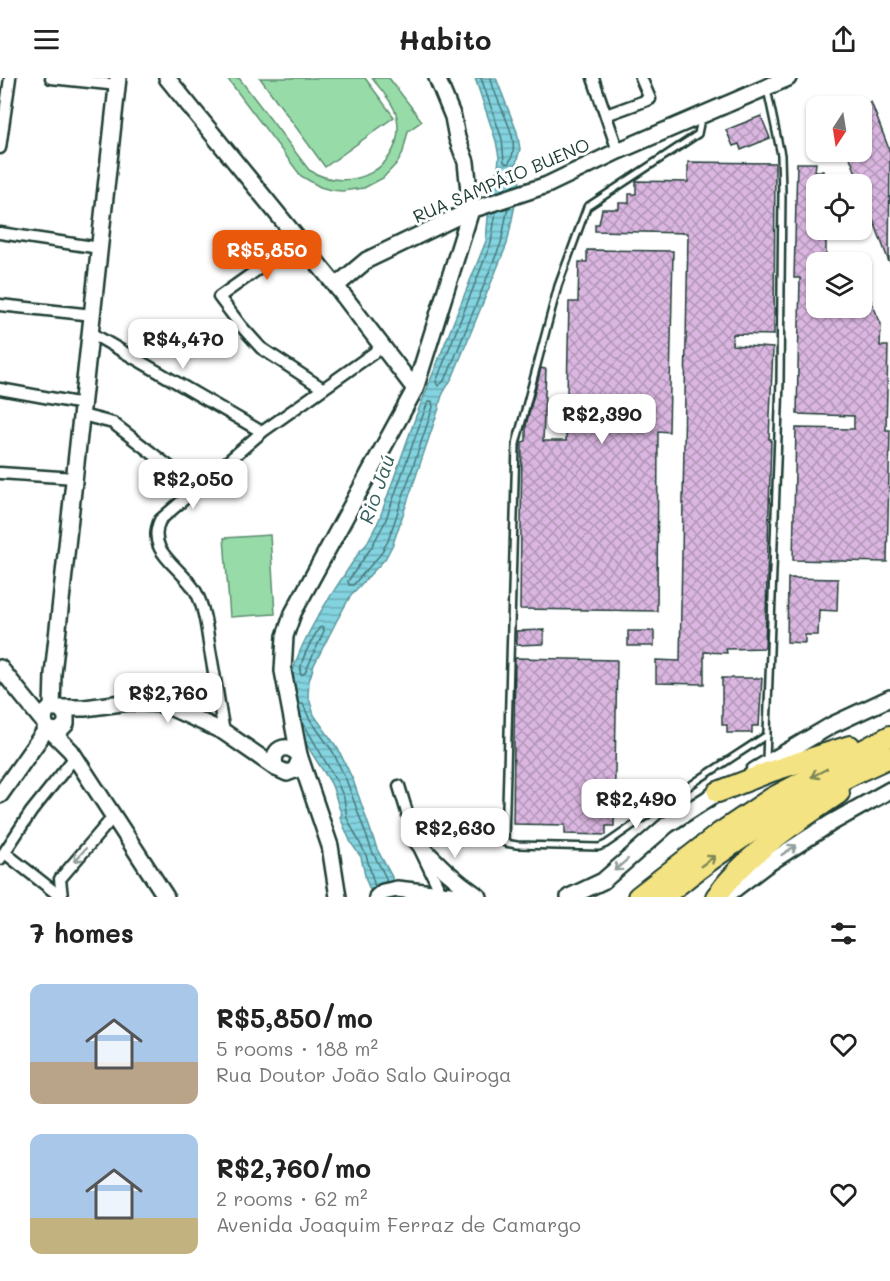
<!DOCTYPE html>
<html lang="en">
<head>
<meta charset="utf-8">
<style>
	body { margin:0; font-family:Mali,sans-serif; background:#f2f2f2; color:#222; height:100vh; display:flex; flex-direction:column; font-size:22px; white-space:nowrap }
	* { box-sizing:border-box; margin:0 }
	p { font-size:20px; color:#767676 }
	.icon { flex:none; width:33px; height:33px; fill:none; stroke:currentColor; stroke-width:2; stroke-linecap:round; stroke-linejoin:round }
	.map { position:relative; height:819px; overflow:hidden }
	.drawer { display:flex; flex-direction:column; background:#fff; flex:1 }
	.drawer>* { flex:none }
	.needle { width:39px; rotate:192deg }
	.tools { position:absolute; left:806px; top:18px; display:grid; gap:12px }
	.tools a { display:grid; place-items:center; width:66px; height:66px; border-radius:12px; background:#fff; box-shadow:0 2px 4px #0004; font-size:30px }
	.price { position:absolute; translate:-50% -51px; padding:0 14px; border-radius:12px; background:#fff; color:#222; font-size:20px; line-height:39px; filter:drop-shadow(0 2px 3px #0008) }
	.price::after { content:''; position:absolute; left:50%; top:36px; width:18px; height:14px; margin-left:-9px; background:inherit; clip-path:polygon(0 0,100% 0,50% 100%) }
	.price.on { background:#ea580c; color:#fff }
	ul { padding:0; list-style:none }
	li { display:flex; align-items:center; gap:18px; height:150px; padding:0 30px }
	li span { display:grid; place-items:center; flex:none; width:168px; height:120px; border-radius:12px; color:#555 }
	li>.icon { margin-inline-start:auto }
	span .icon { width:72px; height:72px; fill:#fffc; stroke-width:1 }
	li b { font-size:26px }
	h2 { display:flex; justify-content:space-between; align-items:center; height:72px; padding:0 30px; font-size:26px }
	header { display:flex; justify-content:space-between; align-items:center; height:78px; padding:0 30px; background:#fff; font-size:27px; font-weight:800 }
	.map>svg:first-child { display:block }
	.grass { fill:#97dca8; stroke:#5b8c6e; stroke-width:1.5 }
	.water { fill:url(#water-rules); stroke:#5b979b; stroke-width:1.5 }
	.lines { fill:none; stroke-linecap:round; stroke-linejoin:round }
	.shore { stroke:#477979; stroke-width:1.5 }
	.building { fill:url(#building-cross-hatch); stroke:#1f3d34; stroke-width:1.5 }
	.lane-casing { stroke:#1f3d34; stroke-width:10 }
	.street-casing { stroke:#1f3d34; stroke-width:15 }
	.secondary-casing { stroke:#1f3d34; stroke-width:20 }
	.highway-casing { stroke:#1f3d34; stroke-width:24 }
	.lane { stroke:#fff; stroke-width:5 }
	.street { stroke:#fff; stroke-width:10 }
	.secondary { stroke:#fff; stroke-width:15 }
	.highway { stroke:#f4e382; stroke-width:20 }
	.oneway { stroke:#7f8857 }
	.oneway2 { stroke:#8f9e9a }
	.labels { text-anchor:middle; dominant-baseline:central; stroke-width:6; stroke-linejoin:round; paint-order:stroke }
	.street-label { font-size:18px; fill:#1f3d34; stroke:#fff }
	.water-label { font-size:20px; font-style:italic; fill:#38625f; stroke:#fff }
</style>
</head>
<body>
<header><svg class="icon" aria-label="menu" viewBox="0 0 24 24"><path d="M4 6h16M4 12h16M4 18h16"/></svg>Habito<svg class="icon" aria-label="share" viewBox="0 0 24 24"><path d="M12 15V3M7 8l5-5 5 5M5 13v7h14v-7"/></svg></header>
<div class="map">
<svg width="890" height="819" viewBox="0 0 890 819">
	<defs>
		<pattern id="water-rules" width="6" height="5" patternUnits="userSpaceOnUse" patternTransform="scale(1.5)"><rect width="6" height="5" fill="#83d3e0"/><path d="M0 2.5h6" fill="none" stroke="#6bacb6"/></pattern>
		<pattern id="building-cross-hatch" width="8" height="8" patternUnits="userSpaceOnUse" patternTransform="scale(1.5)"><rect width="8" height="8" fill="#dab6e0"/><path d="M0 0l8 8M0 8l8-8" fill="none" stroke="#b095b6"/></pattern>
	</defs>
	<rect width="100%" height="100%" fill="#fff"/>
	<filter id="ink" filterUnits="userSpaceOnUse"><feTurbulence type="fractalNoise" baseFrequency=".0167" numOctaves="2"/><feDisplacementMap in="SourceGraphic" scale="12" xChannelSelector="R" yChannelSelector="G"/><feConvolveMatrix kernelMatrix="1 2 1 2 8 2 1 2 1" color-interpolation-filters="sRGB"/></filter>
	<g filter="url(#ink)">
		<g class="grass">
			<path d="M227 0H239L309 92C350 118 406 90 397 39 394 25 380 11 372 0H389L422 43 408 53 403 74 398 84 383 100 364 110 342 113 331 112 320 109 301 98Z"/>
			<path d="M260 0H365L394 39 325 89Z"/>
			<path d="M270 457 275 536 230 539 224 460Z"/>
		</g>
		<path class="water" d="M475 0H496L517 54 520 71 515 89 516 91 520 92 521 97 507 166 453 298C446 312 441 314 439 330L393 466 385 481 351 517 336 544 314 587 309 603 308 617 314 637 338 671 353 702 377 771 392 799V819H373L366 802 361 779 351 765 340 739 342 736C337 730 336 712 329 702 320 687 308 672 301 655 297 645 291 617 291 606 293 568 339 506 360 473L366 467 379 442 416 338 486 163 491 105 498 90 499 79 496 63Z"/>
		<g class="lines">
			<g class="shore">
				<path d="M481 0 502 61 504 84 508 86C526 63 494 25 491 0"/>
				<path d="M496 133 491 165 436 304 438 308 443 304 448 296 501 165 508 129"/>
				<path d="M432 323 433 329 388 463 380 477 353 507H349L348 503 371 470 385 444 422 340 428 324Z"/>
				<path d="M323 549 324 553 305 595 301 597 300 594C302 578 311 564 319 550Z"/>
				<path d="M298 626H303L309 640 333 674 347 704 372 773 386 800V804"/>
				<path d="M301 641 337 704 344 720 347 740 366 777 375 809"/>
			</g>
		</g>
		<g class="building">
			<path d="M862 20 864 27 871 24 890 74 889 184 848 74H861V28H840Z"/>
			<path d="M761 38 770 60 741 72 739 66 733 68 726 52Z"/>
			<path d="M688 84 775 85 774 257 733 256 732 267 773 270 769 361H771L765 570 726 571 727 575 704 574V606L656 605V582L680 583 688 155 595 153V146H599L602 131H619V125H629V116H636V103L688 104Z"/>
			<path d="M797 85H816L815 93H823V106H816V152H826V184H816V230H861V214H867L881 246 880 268H888L886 352H890L887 484 793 482 796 350 854 351V338L797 336 800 200H794Z"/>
			<path d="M587 172 673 173 669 354 658 353 657 533 520 531 522 364 526 363V347L541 290 546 291 543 363H566L569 224H578L579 184H587Z"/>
			<path d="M788 500 838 501 837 533 819 532 818 557H805V565L787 564Z"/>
			<path d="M544 552V566L517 567 516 553Z"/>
			<rect x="628" y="553" width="26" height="15"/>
			<path d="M515 580 617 582 614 748H606V757L565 756V747L513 746Z"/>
			<path d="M722 600H762L759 648H752V655H727V647H722Z"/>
		</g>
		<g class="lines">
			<g class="lane-casing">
				<g id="lane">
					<path d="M701 41 698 56 587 129 558 208 516 366 505 765 517 767 599 769 606 766 701 700 767 657"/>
					<path d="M766 681 780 303 782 115 781 77 767 11"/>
				</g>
			</g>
			<g class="street-casing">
				<g id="street">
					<path d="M51 0 118 7"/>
					<path d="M593 0 618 73"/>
					<path d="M606 37 650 21 641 0"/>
					<path d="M0 70 10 0"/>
					<path d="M0 155 100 170"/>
					<path d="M298 163 219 219 241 248 261 270 322 310"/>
					<path d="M0 227 93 237"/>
					<path d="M91 255 262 354"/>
					<path d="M0 311 83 326"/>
					<path d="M82 337 113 345 197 410"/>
					<path d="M0 395 75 400"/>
					<path d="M224 654C219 627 215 599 210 572 207 553 205 531 196 514 181 488 145 474 160 442L262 354 382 269"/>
					<path d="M399 708 415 761 442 817"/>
					<path d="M5 775 61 819"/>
					<path d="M0 781 31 734 75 679"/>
					<path d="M62 819 60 801 113 739"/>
				</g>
			</g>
			<g class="secondary-casing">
				<g id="secondary">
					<path d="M167 0 336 208 415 311"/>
					<path d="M336 208 367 182 471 132 547 107 618 73 788 0"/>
					<path d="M0 590 43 643"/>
					<path d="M52 630 53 596 118 0"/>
					<path d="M57 630H85L129 624 163 626 224 654 276 690"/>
					<path d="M51 653 60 652 66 646V638L61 631C53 628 47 631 44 639L45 647 71 673 166 819"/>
					<path d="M299 677 283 593 285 558 293 535 415 311 471 132 466 84 457 60 453 39 437 0"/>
					<path d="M300 681 295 692 287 695 276 690C269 672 287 662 299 677L330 768 338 819"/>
					<path d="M754 693 832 647 890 620"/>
					<path d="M0 717 47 650"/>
					<path d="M415 761C434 784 454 802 479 819"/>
					<path d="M377 819 383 814 397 811 468 819"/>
					<path d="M569 819 603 803 667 747 728 708"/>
					<path d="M724 819 766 787 831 745 890 712"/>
				</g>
			</g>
			<g class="highway-casing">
				<g id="highway">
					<path d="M718 714 772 693 850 668"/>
					<path d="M638 819 720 755 772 720 890 658"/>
					<path d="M663 819C732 762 807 715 890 679"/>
					<path d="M716 819C748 774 794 746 839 715"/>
				</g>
			</g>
			<use href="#lane" class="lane"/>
			<use href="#street" class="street"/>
			<use href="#secondary" class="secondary"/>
			<use href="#highway" class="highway"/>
		</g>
		<defs><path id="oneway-shaft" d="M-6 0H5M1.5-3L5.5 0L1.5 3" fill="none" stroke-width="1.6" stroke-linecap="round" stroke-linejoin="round" transform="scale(1.5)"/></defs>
		<g class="oneway">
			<use href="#oneway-shaft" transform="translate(819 695) rotate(152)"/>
			<use href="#oneway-shaft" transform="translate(708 783) rotate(-35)"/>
		</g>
		<g class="oneway2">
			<use href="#oneway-shaft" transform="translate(789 772) rotate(-33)"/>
			<use href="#oneway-shaft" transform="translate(80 777) rotate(131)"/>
			<use href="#oneway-shaft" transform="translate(621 787) rotate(139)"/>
		</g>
	</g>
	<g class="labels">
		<g class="street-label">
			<text transform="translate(501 102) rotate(-23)">RUA SAMPÁIO BUENO</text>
		</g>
		<g class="water-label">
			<text transform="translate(376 411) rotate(-71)">Rio Jaú</text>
		</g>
	</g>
</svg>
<div class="tools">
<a><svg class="needle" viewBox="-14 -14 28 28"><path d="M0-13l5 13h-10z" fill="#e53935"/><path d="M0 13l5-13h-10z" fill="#767676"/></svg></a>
<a><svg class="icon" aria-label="locate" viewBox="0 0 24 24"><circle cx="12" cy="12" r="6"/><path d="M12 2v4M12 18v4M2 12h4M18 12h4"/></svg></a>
<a><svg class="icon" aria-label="layers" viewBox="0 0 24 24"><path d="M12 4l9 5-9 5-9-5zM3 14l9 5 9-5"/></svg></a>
</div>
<b class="price on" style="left:267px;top:203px">R$5,850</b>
<b class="price" style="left:183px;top:292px">R$4,470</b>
<b class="price" style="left:602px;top:367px">R$2,390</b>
<b class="price" style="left:193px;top:432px">R$2,050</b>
<b class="price" style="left:168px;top:646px">R$2,760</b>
<b class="price" style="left:636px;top:752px">R$2,490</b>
<b class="price" style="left:455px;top:781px">R$2,630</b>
</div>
<section class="drawer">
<h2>7 homes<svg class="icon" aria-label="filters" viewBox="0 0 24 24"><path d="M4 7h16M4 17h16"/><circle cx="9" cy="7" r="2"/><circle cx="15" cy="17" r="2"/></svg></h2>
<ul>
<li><span style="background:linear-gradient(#a9c7e8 65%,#b9a48a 0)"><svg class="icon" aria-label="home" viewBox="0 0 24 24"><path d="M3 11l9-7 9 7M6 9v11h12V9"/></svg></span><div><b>R$5,850/mo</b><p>5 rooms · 188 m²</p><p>Rua Doutor João Salo Quiroga</p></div><svg class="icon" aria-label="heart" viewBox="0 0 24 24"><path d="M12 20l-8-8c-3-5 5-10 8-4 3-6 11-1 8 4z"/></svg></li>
<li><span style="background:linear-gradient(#a9c7e8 70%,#c2b280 0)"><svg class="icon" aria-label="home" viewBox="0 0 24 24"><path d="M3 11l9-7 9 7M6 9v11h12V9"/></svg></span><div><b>R$2,760/mo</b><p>2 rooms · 62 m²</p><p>Avenida Joaquim Ferraz de Camargo</p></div><svg class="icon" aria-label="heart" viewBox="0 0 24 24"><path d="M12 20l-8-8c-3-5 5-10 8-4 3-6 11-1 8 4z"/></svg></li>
</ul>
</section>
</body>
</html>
